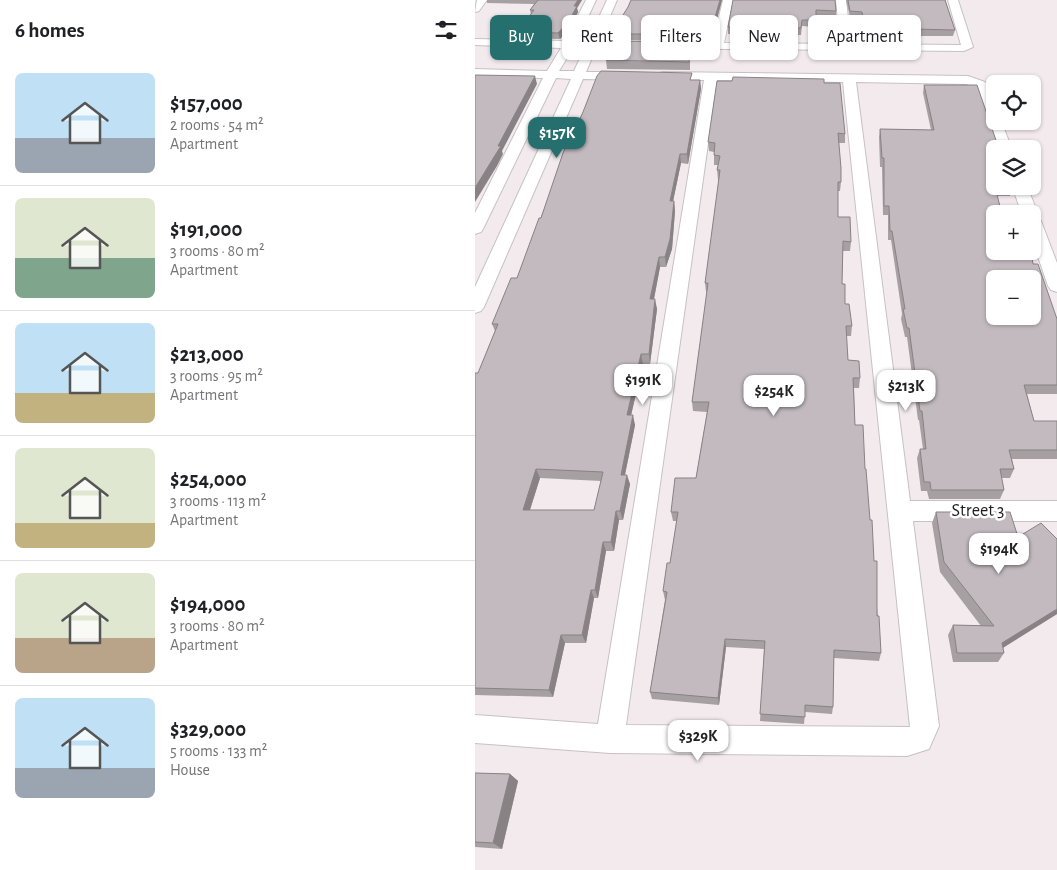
<!DOCTYPE html>
<html lang="en">
<head>
<meta charset="utf-8">
<style>
	body { margin:0; font-family:"Alegreya Sans",sans-serif; background:#f6f6f6; color:#202124; height:100vh; display:flex; flex-direction:column; font-size:19px; white-space:nowrap }
	* { box-sizing:border-box; margin:0 }
	p { font-size:16px; color:#757577 }
	.icon { flex:none; width:28px; height:28px; fill:none; stroke:currentColor; stroke-width:2; stroke-linecap:round; stroke-linejoin:round }
	.map { position:relative; flex:1; overflow:hidden }
	.drawer { display:flex; flex-direction:column; background:#fff; width:475px }
	.drawer>* { flex:none }
	.top-card { position:absolute; left:15px; top:15px; width:475px; height:45px; display:flex; gap:10px }
	.buttons { position:absolute; left:511px; top:75px; display:grid; gap:10px }
	.buttons a { display:grid; place-items:center; width:55px; height:55px; border-radius:8px; background:#fff; box-shadow:0 1px 4px #0004; font-size:25px }
	.price { position:absolute; translate:-50% -42px; padding:0 11px; border-radius:10px; background:#fff; color:#222; font-size:16px; line-height:32px; filter:drop-shadow(0 1px 2px #0008) }
	.price::after { content:''; position:absolute; left:50%; top:30px; width:15px; height:11px; margin-left:-8px; background:inherit; clip-path:polygon(0 0,100% 0,50% 100%) }
	.price.active { background:#25706f; color:#fff }
	ul { padding:0; list-style:none }
	li { display:flex; align-items:center; gap:15px; height:125px; padding:0 15px }
	li+li { border-top:1px solid #e0e0e0 }
	li span { display:grid; place-items:center; flex:none; width:140px; height:100px; border-radius:8px; color:#555 }
	li>.icon { margin-inline-start:auto }
	span .icon { width:60px; height:60px; fill:#fffc; stroke-width:1 }
	li b { font-size:21px }
	h2 { display:flex; justify-content:space-between; align-items:center; height:60px; padding:0 15px; font-size:21px }
	.pill { padding:0 18px; border-radius:8px; background:#fff; box-shadow:0 1px 4px #0004; font-size:18px; line-height:45px }
	.pill.active { background:#25706f; color:#fff }
	main { display:flex; flex:1; min-height:0 }
	.map>svg:first-child { display:block }
	.lines { fill:none; stroke-linecap:round; stroke-linejoin:round }
	.street-casing { stroke:#c8c0c4; stroke-width:2 }
	.street { fill:#fff; fill-rule:evenodd }
	.wall { fill:#a7a0a3; fill-rule:evenodd }
	.shaded-wall { fill:#888285 }
	.building { fill:#c2babe; stroke:#888285; fill-rule:evenodd }
	.labels { text-anchor:middle; dominant-baseline:central; stroke-width:5; stroke-linejoin:round; paint-order:stroke }
	.street-label { font-size:18px; fill:#201d1e; stroke:#fff }
</style>
</head>
<body>
<main>
<section class="drawer">
<h2>6 homes<svg class="icon" aria-label="filters" viewBox="0 0 24 24"><path d="M4 7h16M4 17h16"/><circle cx="9" cy="7" r="2"/><circle cx="15" cy="17" r="2"/></svg></h2>
<ul>
<li><span style="background:linear-gradient(#bfe0f5 65%,#9aa5b1 0)"><svg class="icon" aria-label="home" viewBox="0 0 24 24"><path d="M3 11l9-7 9 7M6 9v11h12V9"/></svg></span><div><b>$157,000</b><p>2 rooms · 54 m²</p><p>Apartment</p></div></li>
<li><span style="background:linear-gradient(#dfe7d0 60%,#7fa58c 0)"><svg class="icon" aria-label="home" viewBox="0 0 24 24"><path d="M3 11l9-7 9 7M6 9v11h12V9"/></svg></span><div><b>$191,000</b><p>3 rooms · 80 m²</p><p>Apartment</p></div></li>
<li><span style="background:linear-gradient(#bfe0f5 70%,#c2b280 0)"><svg class="icon" aria-label="home" viewBox="0 0 24 24"><path d="M3 11l9-7 9 7M6 9v11h12V9"/></svg></span><div><b>$213,000</b><p>3 rooms · 95 m²</p><p>Apartment</p></div></li>
<li><span style="background:linear-gradient(#dfe7d0 75%,#c2b280 0)"><svg class="icon" aria-label="home" viewBox="0 0 24 24"><path d="M3 11l9-7 9 7M6 9v11h12V9"/></svg></span><div><b>$254,000</b><p>3 rooms · 113 m²</p><p>Apartment</p></div></li>
<li><span style="background:linear-gradient(#dfe7d0 65%,#b9a48a 0)"><svg class="icon" aria-label="home" viewBox="0 0 24 24"><path d="M3 11l9-7 9 7M6 9v11h12V9"/></svg></span><div><b>$194,000</b><p>3 rooms · 80 m²</p><p>Apartment</p></div></li>
<li><span style="background:linear-gradient(#bfe0f5 70%,#9aa5b1 0)"><svg class="icon" aria-label="home" viewBox="0 0 24 24"><path d="M3 11l9-7 9 7M6 9v11h12V9"/></svg></span><div><b>$329,000</b><p>5 rooms · 133 m²</p><p>House</p></div></li>
</ul>
</section>
<div class="map">
<svg width="582" height="870" viewBox="0 0 582 870">
	<rect width="100%" height="100%" fill="#f3eaee"/>
	<g class="lines">
		<g class="street-casing">
			<g id="street">
				<path d="M2 0H12L4 11 0 12Z"/>
				<path d="M111 0H121L100 45 84 71H99L132 0H142L124 42 238 43 248 0H258L249 43 365 44 361 0H371L376 44 486 45 473 0H483L498 47 489 51 121 48 111 72H152L158 76 152 80 108 79 9 307 6 311 0 313V287L96 79 81 78 8 229 6 232 0 234V213L68 78 0 77V69L72 71 86 48 0 45V39L90 41Z"/>
				<path d="M188 72 493 76 510 82 512 85 520 105V121H526L537 149H523L501 87 491 84 381 82 435 501H582V521H438L464 726 454 749 432 756 135 753 0 743V715L123 724 229 80 184 79 182 76 184 73ZM242 80 368 82 435 727 151 725Z"/>
				<path d="M537 186H552L563 214 561 217 566 221 582 263V292L576 290 573 286 558 242V214H547Z"/>
			</g>
		</g>
		<use href="#street" class="street"/>
	</g>
	<g class="wall">
		<path d="M12 0H107L102 8 103 12 95 28 85 39 43 38 42 32 56 14 55 10 59 4 12 3Z"/>
		<path d="M247 0 237 38 195 36 196 41 144 40 143 34 145 29H144L143 23Z"/>
		<path d="M258 0 361 11V17H341V27L327 26 326 35 253 34V27Z"/>
		<path d="M371 0H470L480 30 478 36H437V43L390 42 386 18 375 17Z"/>
		<path d="M131 60 215 62V70L132 69Z"/>
		<path d="M217 80H225L226 89 213 164 206 163 198 201H199L200 211 197 249 191 267H185L179 299 182 309 175 364H168L156 415 160 425 150 475 155 484 148 520H144L139 551H131L123 598H119L111 643H90L78 697 0 695V373H3L20 331 17 324 42 278 102 125ZM65 478 126 481 119 510H55Z"/>
		<path d="M349 83 370 134V143H364L366 182 365 191H363V217L376 242 375 251H368L367 284 370 304 377 326 376 336H371L373 360 385 378 384 388H379L380 425 390 469 406 653 404 661 359 658 358 707 357 714 330 712 329 724 285 721 289 649 251 647 244 705 177 699 175 692 190 600 188 591 195 563 202 521H198L196 512 221 478 232 412 218 411 217 402 232 292H231L230 283 244 180H243L242 170 243 165H239V152L234 151 233 142Z"/>
		<path d="M449 85 538 187 535 196H522L520 251 558 264 582 319V394H552L559 421H582V459H537L539 469 535 478H526L529 490 525 499H454L452 491H446L442 458 445 449H448L444 420H443L432 337H430L426 319 427 314 416 240H413V215H408L407 167H405L404 137 405 129 456 130 448 93Z"/>
		<path d="M461 512 543 537 582 614 528 648 529 653 523 662H478L473 635 478 625 506 626 465 572 457 523Z"/>
		<path d="M0 773 35 774 43 781 27 849 0 847Z"/>
	</g>
	<g class="shaded-wall">
		<path d="M103 0H107L102 8 103 12 95 28 85 39 83 33Z"/>
		<path d="M245 0H247L237 38 236 31Z"/>
		<path d="M60 76 62 84 27 151 28 154 22 166 0 202V188Z"/>
		<path d="M225 80 226 89 213 164 212 154Z"/>
		<path d="M205 154 206 163 196 211 195 201Z"/>
		<path d="M199 201 200 211 197 249 191 267 190 257Z"/>
		<path d="M184 257 185 267 177 309 175 299Z"/>
		<path d="M180 299 182 309 175 364 174 354Z"/>
		<path d="M166 354 168 364 154 424 152 415Z"/>
		<path d="M158 415 160 425 148 484 146 475Z"/>
		<path d="M61 469 65 478 52 519 48 510Z"/>
		<path d="M152 475 155 484 148 520 145 511Z"/>
		<path d="M141 511 144 520 139 551 136 542Z"/>
		<path d="M128 542 131 551 123 598 120 590Z"/>
		<path d="M116 590 119 598 111 643 107 635Z"/>
		<path d="M582 609V614L521 652 527 643Z"/>
		<path d="M86 635 90 643 78 697 74 690Z"/>
		<path d="M250 639 251 647 244 705 243 698Z"/>
		<path d="M35 774 43 781 27 849 18 843Z"/>
	</g>
	<g class="building">
		<path d="M63 0H103L99 6H102L94 21 83 33 42 32 59 10H55Z"/>
		<path d="M156 0H245L236 31 192 30 195 34H143L149 23H143L153 7Z"/>
		<path d="M258 0H360L361 11 341 10V20H327L326 28 253 27Z"/>
		<path d="M373 0H470L480 30 437 29 438 36H391L387 12 375 11Z"/>
		<path d="M140 41 201 42 215 62 131 60Z"/>
		<path d="M126 71 217 73 215 80H225L212 154H205L195 201H199L195 239 190 257H184L175 299H180L174 354H166L152 415H158L146 475H152L145 511H141L136 542H128L120 590H116L107 635H86L74 690 0 688V373H3L23 324H17L36 278H42L64 218H66L88 153 100 125H102L108 112 122 76ZM61 469 128 472 119 510H48Z"/>
		<path d="M0 75 60 76 23 146H26L19 157 0 188Z"/>
		<path d="M258 77 349 79V83H365L370 134 363 133 366 168V182H363V217H375L376 242 368 241 367 284H370V304H374L377 326H371L373 360 384 361 385 378H378L380 425H388L390 469H391L395 520H397L399 561H402V616H404L406 653 359 650 358 707 330 705V717L285 714 290 641 250 639 243 698 175 692 192 592 188 591 192 563H195L203 512H196L200 478H221L234 402H217L233 283H230L245 170H242L245 156 239 155 240 143 233 142 242 81H257Z"/>
		<path d="M449 85H502L524 149H520V186H537L538 187H520L527 214H520V251H556L558 264H563L582 319V385H549L559 421H582V450H534L539 469H525L529 490H456L455 482H449L445 449H451L447 411H445L434 328H432L428 309H430L417 231H415L414 206H409V158H407L405 129 459 130ZM520 279H558V316H520Z"/>
		<path d="M461 512H535L543 537 566 523 582 539V609L527 643 529 653H482L478 625 519 626 469 562Z"/>
		<path d="M0 773 35 774 18 843 0 842Z"/>
	</g>
	<g class="labels">
		<g class="street-label">
			<text x="503" y="511">Street 3</text>
		</g>
	</g>
</svg>
<div class="buttons">
<a><svg class="icon" aria-label="locate" viewBox="0 0 24 24"><circle cx="12" cy="12" r="6"/><path d="M12 2v4M12 18v4M2 12h4M18 12h4"/></svg></a>
<a><svg class="icon" aria-label="layers" viewBox="0 0 24 24"><path d="M12 4l9 5-9 5-9-5zM3 14l9 5 9-5"/></svg></a>
<a>+</a>
<a>−</a>
</div>
<b class="price active" style="left:82px;top:159px">$157K</b>
<b class="price" style="left:168px;top:406px">$191K</b>
<b class="price" style="left:431px;top:412px">$213K</b>
<b class="price" style="left:299px;top:417px">$254K</b>
<b class="price" style="left:524px;top:575px">$194K</b>
<b class="price" style="left:223px;top:762px">$329K</b>
<div class="top-card">
<a class="pill active">Buy</a>
<a class="pill">Rent</a>
<a class="pill">Filters</a>
<a class="pill">New</a>
<a class="pill">Apartment</a>
</div>
</div>
</main>
</body>
</html>
